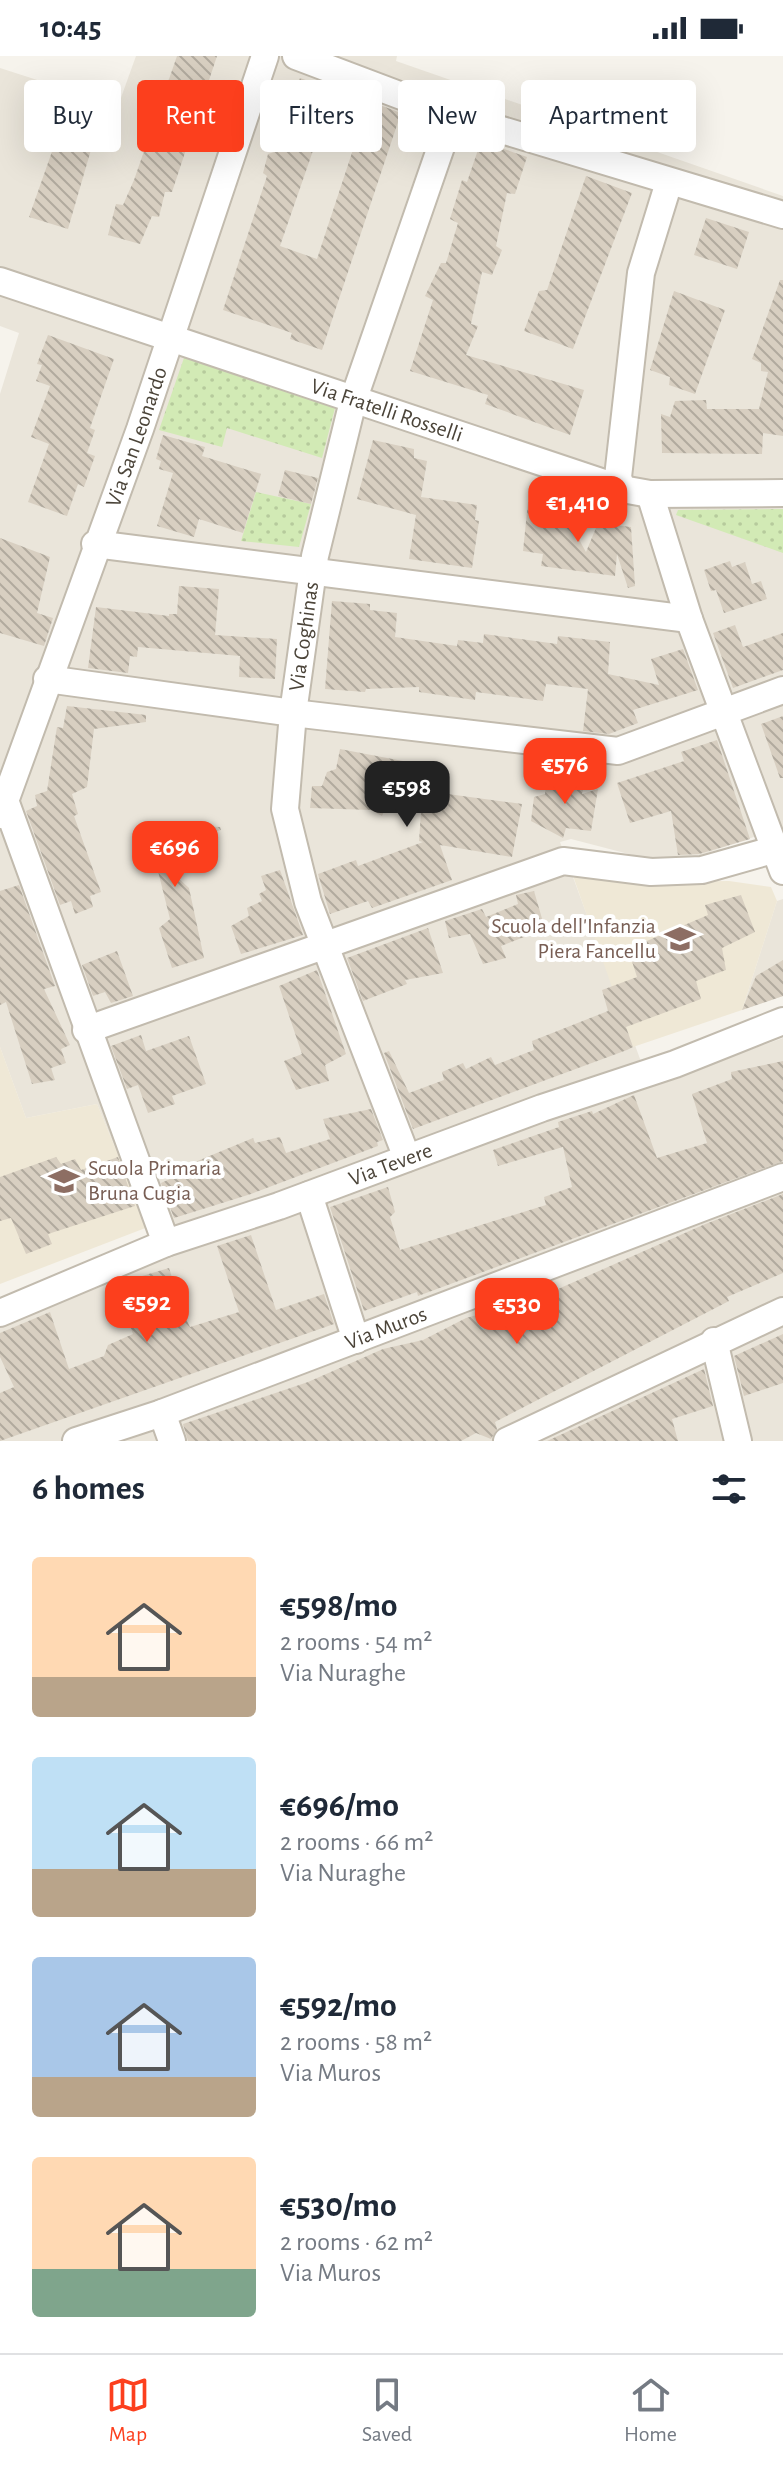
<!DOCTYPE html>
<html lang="en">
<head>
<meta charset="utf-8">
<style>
	body { margin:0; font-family:"Alegreya Sans",sans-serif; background:#f2f2f3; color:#1f2937; height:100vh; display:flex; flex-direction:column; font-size:30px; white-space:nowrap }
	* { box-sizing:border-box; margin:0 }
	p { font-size:26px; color:#747a83 }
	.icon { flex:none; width:44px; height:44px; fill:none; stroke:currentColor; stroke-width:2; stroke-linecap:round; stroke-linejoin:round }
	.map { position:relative; height:1385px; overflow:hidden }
	.sheet { display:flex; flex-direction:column; background:#fff; flex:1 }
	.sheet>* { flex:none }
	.hud { position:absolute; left:24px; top:24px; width:736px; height:72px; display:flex; gap:16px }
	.price { position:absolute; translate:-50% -68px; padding:0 18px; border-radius:16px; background:#fc3f1d; color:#fff; font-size:26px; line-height:52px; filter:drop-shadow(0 2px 4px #0008) }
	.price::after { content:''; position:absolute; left:50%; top:48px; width:24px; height:18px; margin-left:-12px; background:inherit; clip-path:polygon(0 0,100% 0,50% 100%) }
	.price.current { background:#222; color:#fff }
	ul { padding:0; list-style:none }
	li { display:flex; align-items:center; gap:24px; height:200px; padding:0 32px }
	li span { display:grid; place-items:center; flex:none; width:224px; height:160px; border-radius:8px; color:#555 }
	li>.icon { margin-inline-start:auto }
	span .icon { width:96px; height:96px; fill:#fffc; stroke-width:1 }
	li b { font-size:34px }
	h2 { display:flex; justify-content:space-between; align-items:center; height:96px; padding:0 32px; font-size:34px }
	.tag { padding:0 28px; border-radius:8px; background:#fff; box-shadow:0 8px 32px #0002; font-size:28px; line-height:72px }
	.tag.current { background:#fc3f1d; color:#fff }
	.status { display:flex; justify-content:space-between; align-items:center; height:56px; padding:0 40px; background:#fff; direction:ltr }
	.status svg { height:22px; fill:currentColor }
	.menu { display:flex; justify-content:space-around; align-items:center; height:112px; border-top:2px solid #e0e1e3; background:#fff; font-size:22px; color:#747a83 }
	.menu a { display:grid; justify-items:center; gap:4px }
	.menu .current { color:#fc3f1d }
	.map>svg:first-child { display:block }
	.residential { fill:#eae5da }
	.education { fill:#efe8d6 }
	.grass { fill:url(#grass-dots) }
	.building { fill:url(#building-back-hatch) }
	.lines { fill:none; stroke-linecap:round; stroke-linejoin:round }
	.minor-casing { stroke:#c2bbae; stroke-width:30 }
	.minor { stroke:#fff; stroke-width:26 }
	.labels { text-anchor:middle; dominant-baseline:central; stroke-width:8; stroke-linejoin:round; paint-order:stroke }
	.street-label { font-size:22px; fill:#4b4439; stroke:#fff }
	.education-label { font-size:22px; fill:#785e54; stroke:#fff; text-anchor:end }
</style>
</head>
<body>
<div class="status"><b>10:45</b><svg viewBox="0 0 49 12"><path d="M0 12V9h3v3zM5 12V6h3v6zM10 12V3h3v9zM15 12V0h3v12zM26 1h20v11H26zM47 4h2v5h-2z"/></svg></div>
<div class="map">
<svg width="783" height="1385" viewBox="0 0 783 1385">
	<defs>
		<pattern id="grass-dots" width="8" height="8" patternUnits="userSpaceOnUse" patternTransform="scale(2)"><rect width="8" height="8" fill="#d2eab5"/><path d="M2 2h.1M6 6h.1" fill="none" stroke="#b6ca9c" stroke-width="1.8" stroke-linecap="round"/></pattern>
		<pattern id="building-back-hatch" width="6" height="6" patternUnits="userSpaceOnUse" patternTransform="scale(2)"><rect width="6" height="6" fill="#d8cfc1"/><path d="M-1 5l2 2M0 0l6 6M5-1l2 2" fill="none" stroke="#b1aa9e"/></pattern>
	</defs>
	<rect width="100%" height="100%" fill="#f6f3ec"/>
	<g class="residential">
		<path d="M136 0H397L396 5 783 140V779L780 772 701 799 648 803 571 783 560 786 650 1030 783 982V1385H0V1265L160 1201 97 1048 26 1062 0 991V338L19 277 0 270V12L118 50Z"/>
		<path d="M783 843V940L742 954 777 845Z"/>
	</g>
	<g class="education">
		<path d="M572 817 631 826 729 825 771 831 777 845 742 954 633 991Z"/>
		<path d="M0 991 26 1062 97 1048 148 1171 0 1228Z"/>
	</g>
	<g class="grass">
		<path d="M185 299 335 352 322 402 227 372 222 391 159 374Z"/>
		<path d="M256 436 311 448 299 491 241 485Z"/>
		<path d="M783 453V497L676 459 678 454Z"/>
	</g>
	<g class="building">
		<path d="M177 0H217L172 136H165L159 161 152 160 140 188 108 179 116 148 123 149 134 124Z"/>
		<path d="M300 22 334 34 280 190 317 203 369 45 401 57 322 294 290 283 292 277 223 254 267 120 263 117 268 98 274 96Z"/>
		<path d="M62 67 95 80 68 173 29 161Z"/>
		<path d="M481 85 527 101 515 138 507 137 496 190 502 194 492 219 482 216 471 268 478 270 466 299 584 334 570 379 485 348 488 339 410 315 433 244 425 240 441 207H446L458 167 450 163 462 124 467 126Z"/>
		<path d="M586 120 632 137 573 293 524 275 539 235 547 234Z"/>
		<path d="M706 162 749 176 737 213 694 199Z"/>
		<path d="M780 224H783V380L763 377 762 398 662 397 661 358 670 361 675 345 706 344 707 353H759L768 316 761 315V307L752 303Z"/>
		<path d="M674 235 725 254 695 338 669 329 670 321 650 314Z"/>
		<path d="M48 279 114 303 90 372 95 374 87 397 95 400 84 431 78 428 67 460 28 446 49 388 31 381 50 330 36 325 42 309 37 308Z"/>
		<path d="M163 379 205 391 202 400 261 418 243 477 199 463 194 481 157 470 173 417 159 413 161 405 156 403Z"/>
		<path d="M373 384 414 393V402L427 405 421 441 477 449 475 464 479 465 472 512 409 503 416 459 357 443Z"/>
		<path d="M285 414 318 422 311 448 278 440Z"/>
		<path d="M528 446 560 450 586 496 598 467 631 471 635 530 628 532 617 498 615 520 541 510 543 498 523 495Z"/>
		<path d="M0 482 50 501 37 557 53 562 44 590 0 577Z"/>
		<path d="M730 505 732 511 745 506 752 528 761 525 767 543 724 557 716 534 711 535 704 514Z"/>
		<path d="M179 530 219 533 215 579 277 583 275 623 239 621 240 600 138 591 137 601 130 600 128 617 88 612 96 551 169 560V558H177Z"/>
		<path d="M332 545 370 548V554L397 557 395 581 457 590 458 584 483 587 484 578 557 588 558 580 610 586 608 618 659 629 651 603 683 593 698 634 633 654 638 667 609 678 583 675 588 633 546 628 543 645 476 636 475 644 419 636V631L366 633 365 636 325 633Z"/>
		<path d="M735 569 743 591 783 577V614L733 632 713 577Z"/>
		<path d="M67 650 146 659V666L94 673 87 731 72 738 78 758 74 760 101 836 90 840 93 851 75 858 71 845 60 849 26 755 37 750 35 739 47 735 57 671 63 672Z"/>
		<path d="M783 660V722H780L761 668Z"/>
		<path d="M717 684 750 783 699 798 678 799 671 755 630 767 617 727 684 705 681 696Z"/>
		<path d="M340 693 429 710 426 735 522 748 512 801 440 789 452 824 372 852 368 845 330 858 318 818 356 804 358 810 423 786 419 785 421 756 385 753 382 760 371 754 310 752 312 730H322L327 716 336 713Z"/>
		<path d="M547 721 586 723 582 738 598 733 591 775 566 772 563 782 531 765 534 741 545 738Z"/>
		<path d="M159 768 220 771 221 774 179 786 183 807 167 812 189 832 204 902 172 912 159 872 170 863 158 815 152 817 138 778Z"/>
		<path d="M280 814 303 879 241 898 231 870 249 860 247 852 262 845 259 838 266 834 261 820Z"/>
		<path d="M19 829 55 930 44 933 70 989 61 993 66 1007 51 1012 55 1024 32 1028 6 946 0 949V835Z"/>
		<path d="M534 835 543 866 532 871V878L501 890 506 902 483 908 470 878 449 882 445 865 482 853 486 861 518 848 516 839Z"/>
		<path d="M741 839 755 876 722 892 726 914 696 925 701 943 626 971 633 991 627 994 413 1073 384 997 389 995 409 1037 444 1024 442 1016 463 1007 466 1013 491 1001 495 1009 534 994 532 985 608 955 602 934 637 921 628 893 708 859 705 849Z"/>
		<path d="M428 872 443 917 405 924 407 928 363 945 347 902Z"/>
		<path d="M117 895 133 940 111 947 105 936 93 940 82 909Z"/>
		<path d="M783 904V940L742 954 756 920Z"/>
		<path d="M317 914 346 998 325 1009 329 1025 296 1034 284 1005 302 998 279 930Z"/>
		<path d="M141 979 146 995 189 980 206 1028 172 1040 175 1048 148 1057 138 1029 127 1033 111 990Z"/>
		<path d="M783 1005V1105L418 1240 417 1236 364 1255 330 1151 388 1131 395 1156 390 1161 400 1194 546 1149 544 1141 572 1131 563 1091 498 1110 493 1094 559 1071 558 1066 592 1055 593 1058 634 1039 657 1102 707 1087 692 1038 732 1023 731 1016Z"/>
		<path d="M371 1053 383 1084 377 1086 378 1090 251 1138 174 1162 161 1127 197 1111 195 1106 253 1082 255 1087 280 1081 286 1097 330 1083 323 1063Z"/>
		<path d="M56 1101 61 1108 75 1103 81 1114 118 1101 135 1150 48 1178 52 1188 26 1198 11 1162 0 1165V1121Z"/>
		<path d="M783 1138V1217L727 1241 729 1245 495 1366 497 1373 491 1383 476 1377 461 1385H188L183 1368 308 1326 383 1293 423 1284 466 1262 540 1241 703 1169Z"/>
		<path d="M251 1179 276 1254 324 1238 334 1268 0 1385V1337L14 1331 0 1301V1277L50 1256 69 1313 104 1300 108 1289 133 1278 115 1228 169 1212 176 1234 172 1235 190 1271 239 1256 217 1190Z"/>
		<path d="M783 1278V1327L744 1340 734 1300Z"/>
		<path d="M704 1313 713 1350 672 1363 678 1385H547Z"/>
	</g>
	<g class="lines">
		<g class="minor-casing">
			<g id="minor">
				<path d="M296 0 452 59 783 159"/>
				<path id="s1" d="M0 225 622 433 650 438 783 437"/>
				<path d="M622 433 618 421 641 217 669 126"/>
				<path d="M650 438 689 563 783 815"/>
				<path d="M95 488 689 563"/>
				<path d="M47 623 293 657 618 695 783 634"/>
				<path d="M6 747 166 1187"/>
				<path id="s2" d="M0 759 140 373 265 0"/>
				<path d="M86 974 563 805 651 816 702 814 783 791"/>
				<path id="s3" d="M407 1102 308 846 285 753 293 657 315 500 353 345 452 59"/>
				<path d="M309 1139 356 1284"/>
				<path id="s4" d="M0 1257 166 1187 279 1150 542 1052 675 1008 783 965"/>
				<path d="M714 1285 738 1385"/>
				<path d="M162 1357 172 1385"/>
				<path id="s5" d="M76 1385 162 1357 783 1121"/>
				<path d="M507 1385 783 1255"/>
			</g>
		</g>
		<use href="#minor" class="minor"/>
	</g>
	<defs>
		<g id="school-bare" transform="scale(2.4)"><path d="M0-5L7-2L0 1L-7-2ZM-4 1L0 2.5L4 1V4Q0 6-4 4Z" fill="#8d6e63" stroke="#fff" stroke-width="2.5" paint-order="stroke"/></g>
	</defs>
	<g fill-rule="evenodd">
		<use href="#school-bare" x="680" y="883"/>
		<use href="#school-bare" x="64" y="1125"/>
	</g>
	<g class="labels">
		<g class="street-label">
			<text stroke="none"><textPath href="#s1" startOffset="408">Via Fratelli Rosselli</textPath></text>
			<text stroke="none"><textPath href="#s2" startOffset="402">Via San Leonardo</textPath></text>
			<text stroke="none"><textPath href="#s3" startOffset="544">Via Coghinas</textPath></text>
			<text stroke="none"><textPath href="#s4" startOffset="418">Via Tevere</textPath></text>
			<text stroke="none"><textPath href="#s5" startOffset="330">Via Muros</textPath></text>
		</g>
		<g class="education-label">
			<text x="656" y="870">Scuola dell'Infanzia<tspan x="656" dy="25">Piera Fancellu</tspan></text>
			<text x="88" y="1112" text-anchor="start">Scuola Primaria<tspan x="88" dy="25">Bruna Cugia</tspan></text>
		</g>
	</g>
</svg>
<b class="price" style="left:578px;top:488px">€1,410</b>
<b class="price" style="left:565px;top:750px">€576</b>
<b class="price current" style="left:407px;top:773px">€598</b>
<b class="price" style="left:175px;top:833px">€696</b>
<b class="price" style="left:147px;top:1288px">€592</b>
<b class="price" style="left:517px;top:1290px">€530</b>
<div class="hud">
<a class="tag">Buy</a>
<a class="tag current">Rent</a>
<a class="tag">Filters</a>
<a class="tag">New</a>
<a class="tag">Apartment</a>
</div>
</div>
<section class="sheet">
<h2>6 homes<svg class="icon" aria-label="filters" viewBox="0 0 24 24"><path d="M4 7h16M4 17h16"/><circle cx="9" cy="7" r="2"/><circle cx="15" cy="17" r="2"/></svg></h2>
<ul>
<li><span style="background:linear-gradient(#ffd9b3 75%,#b9a48a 0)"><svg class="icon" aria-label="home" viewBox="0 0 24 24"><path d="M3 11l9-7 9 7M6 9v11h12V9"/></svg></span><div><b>€598/mo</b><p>2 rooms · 54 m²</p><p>Via Nuraghe</p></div></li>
<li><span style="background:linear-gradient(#bfe0f5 70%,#b9a48a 0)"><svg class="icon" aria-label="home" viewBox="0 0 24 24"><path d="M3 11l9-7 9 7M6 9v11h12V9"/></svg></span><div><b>€696/mo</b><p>2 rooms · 66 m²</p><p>Via Nuraghe</p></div></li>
<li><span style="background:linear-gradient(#a9c7e8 75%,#b9a48a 0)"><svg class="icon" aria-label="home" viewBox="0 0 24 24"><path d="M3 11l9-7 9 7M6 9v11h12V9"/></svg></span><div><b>€592/mo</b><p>2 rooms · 58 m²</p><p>Via Muros</p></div></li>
<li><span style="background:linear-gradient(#ffd9b3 70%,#7fa58c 0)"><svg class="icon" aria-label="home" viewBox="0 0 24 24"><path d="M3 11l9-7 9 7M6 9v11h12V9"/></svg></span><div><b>€530/mo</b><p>2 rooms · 62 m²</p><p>Via Muros</p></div></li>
</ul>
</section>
<nav class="menu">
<a class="current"><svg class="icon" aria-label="map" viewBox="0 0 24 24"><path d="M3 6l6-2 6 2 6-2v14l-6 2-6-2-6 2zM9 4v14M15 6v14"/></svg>Map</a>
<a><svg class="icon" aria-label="saved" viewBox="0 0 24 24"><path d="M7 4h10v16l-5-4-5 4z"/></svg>Saved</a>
<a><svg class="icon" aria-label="home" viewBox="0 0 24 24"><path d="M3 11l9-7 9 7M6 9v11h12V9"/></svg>Home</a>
</nav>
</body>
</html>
